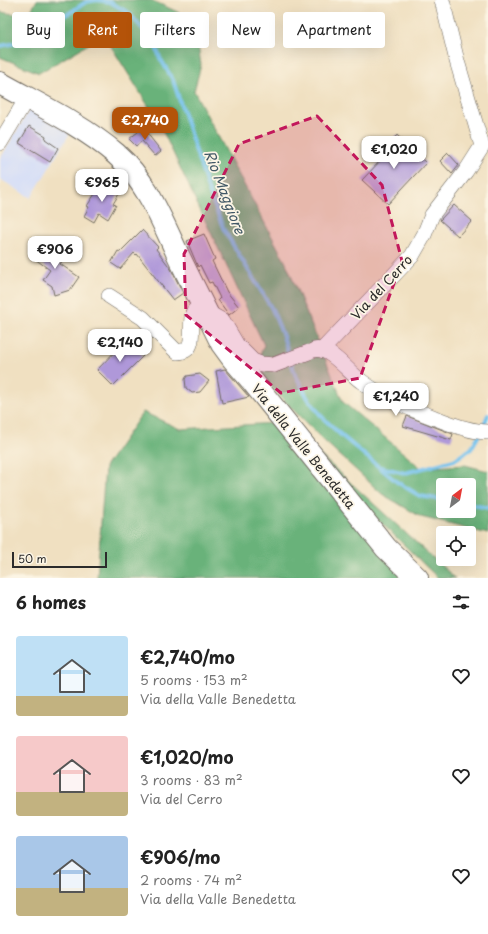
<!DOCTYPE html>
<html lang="en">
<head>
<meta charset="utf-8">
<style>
	body { margin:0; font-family:"Playpen Sans",sans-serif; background:#f6f6f6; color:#222; height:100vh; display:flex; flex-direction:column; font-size:15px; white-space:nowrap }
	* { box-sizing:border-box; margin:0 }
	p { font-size:13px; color:#767676 }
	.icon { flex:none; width:22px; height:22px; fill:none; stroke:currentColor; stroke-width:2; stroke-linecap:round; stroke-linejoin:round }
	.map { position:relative; height:578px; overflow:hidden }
	.side { display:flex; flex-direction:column; background:#fff; flex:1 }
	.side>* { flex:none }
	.guide { position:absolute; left:12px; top:12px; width:464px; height:36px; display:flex; gap:8px }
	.needle { width:26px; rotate:32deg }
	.fabs { position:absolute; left:436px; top:478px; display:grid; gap:8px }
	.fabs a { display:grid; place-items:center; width:40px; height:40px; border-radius:4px; background:#fff; box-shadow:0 4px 16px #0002; font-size:20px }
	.scale { position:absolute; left:12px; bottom:10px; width:95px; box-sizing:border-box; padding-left:4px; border:2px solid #2b2b2b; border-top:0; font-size:11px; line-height:14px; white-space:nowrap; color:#2b2b2b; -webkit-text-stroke:3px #fcf5e5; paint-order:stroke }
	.price { position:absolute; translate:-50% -34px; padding:0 9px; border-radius:8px; background:#fff; color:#222; font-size:13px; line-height:26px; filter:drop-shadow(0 1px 2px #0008) }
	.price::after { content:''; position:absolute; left:50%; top:24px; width:12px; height:9px; margin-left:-6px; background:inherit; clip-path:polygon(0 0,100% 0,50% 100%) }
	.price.current { background:#b45309; color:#fff }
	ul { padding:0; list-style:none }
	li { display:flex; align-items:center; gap:12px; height:100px; padding:0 16px }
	li span { display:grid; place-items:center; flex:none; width:112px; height:80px; border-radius:4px; color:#555 }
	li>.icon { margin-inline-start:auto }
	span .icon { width:48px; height:48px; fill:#fffc; stroke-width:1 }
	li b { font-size:17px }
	h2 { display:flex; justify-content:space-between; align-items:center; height:48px; padding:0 16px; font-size:17px }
	.chip { padding:0 14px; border-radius:4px; background:#fff; box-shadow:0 4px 16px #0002; font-size:14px; line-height:36px }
	.chip.current { background:#b45309; color:#fff }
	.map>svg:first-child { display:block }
	.built { fill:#cfdafa }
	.forest { fill:#69b27a; stroke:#4a6e52; fill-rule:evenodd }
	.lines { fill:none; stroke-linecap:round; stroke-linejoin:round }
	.stream { stroke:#74c2ee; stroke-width:4 }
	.building { fill:#af98d9 }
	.minor-casing { stroke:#706a60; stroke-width:16 }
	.secondary-casing { stroke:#706a60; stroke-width:24 }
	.minor { stroke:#fff; stroke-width:15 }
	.secondary { stroke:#fff; stroke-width:22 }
	.minor-bridge-casing { stroke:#706a60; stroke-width:16; stroke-linecap:butt }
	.minor-bridge { stroke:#fff; stroke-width:15 }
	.marked { fill:#c2185b; fill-opacity:0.2; stroke:#c2185b; stroke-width:3; stroke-dasharray:8 5; stroke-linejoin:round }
	.labels { text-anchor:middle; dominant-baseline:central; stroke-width:3.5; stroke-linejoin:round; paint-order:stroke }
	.street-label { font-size:13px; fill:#2b2b2b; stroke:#fcf5e5 }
	.water-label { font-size:14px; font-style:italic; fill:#415866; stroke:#fcf5e5 }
</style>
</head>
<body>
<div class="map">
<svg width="488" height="578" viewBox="0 0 488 578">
	<rect width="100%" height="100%" fill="#fcf5e5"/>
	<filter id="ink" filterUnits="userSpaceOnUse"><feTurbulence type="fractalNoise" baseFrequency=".025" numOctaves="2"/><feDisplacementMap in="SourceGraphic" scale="8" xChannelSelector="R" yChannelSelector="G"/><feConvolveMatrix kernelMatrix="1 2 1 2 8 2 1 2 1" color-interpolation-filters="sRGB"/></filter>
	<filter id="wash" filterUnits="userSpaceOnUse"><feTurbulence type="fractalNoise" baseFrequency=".012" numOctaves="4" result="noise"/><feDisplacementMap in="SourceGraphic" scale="16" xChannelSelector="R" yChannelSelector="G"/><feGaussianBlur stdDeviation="0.9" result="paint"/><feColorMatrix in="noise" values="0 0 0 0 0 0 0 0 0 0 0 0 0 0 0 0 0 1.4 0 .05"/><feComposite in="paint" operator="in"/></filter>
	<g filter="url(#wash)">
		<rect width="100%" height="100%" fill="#f0e0c1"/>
		<path class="built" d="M30 109 70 133 31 198 0 179V159Z"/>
		<g class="forest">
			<path d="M37 0H151L182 14 196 32 201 65 194 91 286 263 343 402 421 468 465 465 488 471V534L421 517 382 494 320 437 254 370 264 345 159 123 104 35 39 73 0 57V12L28 16ZM443 485H469V511H443Z"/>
			<path d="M143 412 180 429 274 423 410 578H97L105 467Z"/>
			<path d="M318 453 455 578H438L369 511Z"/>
		</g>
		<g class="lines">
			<g class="stream">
				<path d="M0 46 22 42 40 29 71 12 86 2 97 0 110 2 129 13 155 44 160 58 173 80 208 189 224 230 272 309 283 336 295 374 307 397 322 417 342 436 397 482 420 496 443 500"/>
				<path d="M482 429 488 415"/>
				<path d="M380 467 405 473 454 460 471 449 479 435"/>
				<path d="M469 504 488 508"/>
			</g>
		</g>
		<g id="blocks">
			<g class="building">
				<path d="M29 126 46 136 45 139 58 148 50 162 19 143Z"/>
				<path d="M143 128 161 151 155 156 142 141 136 146 129 139Z"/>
				<path d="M397 135 426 163 388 204 362 180 384 157 381 153Z"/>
				<path d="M448 153 459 165 452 174 440 161Z"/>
				<path d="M102 183 119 194 113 204 116 205 108 219 99 213 94 222 84 216 89 207 87 206Z"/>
				<path d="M454 205 472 221 458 236 440 220Z"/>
				<path d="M142 230 158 247 156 249 171 269 183 293 173 300 137 254 136 255 134 253 120 269 111 263 118 251 120 252Z"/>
				<path d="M204 234 215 259 212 261 227 292 239 307 229 315 218 300 220 298 212 282 209 283 200 265 198 267 187 241Z"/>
				<path d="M41 243 64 259 60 264 79 277 70 290 54 295 52 286 43 280 50 270 31 256Z"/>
				<path d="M126 340 143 356 113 386 97 370Z"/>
				<path d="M225 369 249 397 222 403 216 371Z"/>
				<path d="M200 374 209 381 200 392 192 393 186 388 185 379 187 376Z"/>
				<path d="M407 416 453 434 451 440 403 426Z"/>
			</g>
		</g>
	</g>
	<g filter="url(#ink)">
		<use href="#blocks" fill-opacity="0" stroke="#706a60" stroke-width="1"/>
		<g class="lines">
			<g class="minor-casing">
				<g id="minor">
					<path d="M0 143 27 98"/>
					<path d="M109 296 143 318 177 352C199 352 188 326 193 313 194 309 199 307 202 305"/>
					<path d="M207 312 223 321 237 345 253 361 261 364 274 365 286 360"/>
					<path d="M314 350C330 346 349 373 361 381 383 398 409 408 435 418 452 424 470 432 488 432"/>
					<path d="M322 350 412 256 424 235 432 215 466 171 482 146 457 61 442 0"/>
				</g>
			</g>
			<g class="secondary-casing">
				<path id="secondary" d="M0 83C39 105 82 125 116 154 147 181 162 221 179 257 193 286 208 315 222 344L233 359 253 382 386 548 417 578"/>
			</g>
			<use href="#minor" class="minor"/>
			<use href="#secondary" class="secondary"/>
			<g class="minor-bridge-casing">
				<path id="minor-bridge" d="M274 365 309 352"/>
			</g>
			<use href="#minor-bridge" class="minor-bridge"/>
		</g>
	</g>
	<path class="marked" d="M317 116 382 185 402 261 360 378 281 393 186 315 184 254 239 144Z"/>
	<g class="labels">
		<g class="street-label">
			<text transform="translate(381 287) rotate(-47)">Via del Cerro</text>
			<text transform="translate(304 446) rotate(51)">Via della Valle Benedetta</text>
		</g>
		<g class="water-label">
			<text transform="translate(225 192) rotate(69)">Rio Maggiore</text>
		</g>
	</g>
</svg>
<div class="fabs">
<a><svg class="needle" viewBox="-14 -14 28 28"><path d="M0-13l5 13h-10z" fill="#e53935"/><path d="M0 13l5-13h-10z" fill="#767676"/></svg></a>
<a><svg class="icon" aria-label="locate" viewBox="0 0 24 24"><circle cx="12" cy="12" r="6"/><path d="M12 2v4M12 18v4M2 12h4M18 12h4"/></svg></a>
</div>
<div class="scale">50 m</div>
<b class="price current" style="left:145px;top:141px">€2,740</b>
<b class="price" style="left:394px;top:170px">€1,020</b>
<b class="price" style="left:102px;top:203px">€965</b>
<b class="price" style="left:55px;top:270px">€906</b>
<b class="price" style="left:120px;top:363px">€2,140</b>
<b class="price" style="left:396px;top:417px">€1,240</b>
<div class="guide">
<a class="chip">Buy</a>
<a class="chip current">Rent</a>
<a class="chip">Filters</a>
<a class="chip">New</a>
<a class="chip">Apartment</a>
</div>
</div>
<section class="side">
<h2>6 homes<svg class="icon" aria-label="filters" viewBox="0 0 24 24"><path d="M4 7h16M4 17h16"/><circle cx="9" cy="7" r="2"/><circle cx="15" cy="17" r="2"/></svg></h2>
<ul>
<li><span style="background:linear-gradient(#bfe0f5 75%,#c2b280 0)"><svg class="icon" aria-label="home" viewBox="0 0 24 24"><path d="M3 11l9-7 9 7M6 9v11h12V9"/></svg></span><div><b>€2,740/mo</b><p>5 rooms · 153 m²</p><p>Via della Valle Benedetta</p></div><svg class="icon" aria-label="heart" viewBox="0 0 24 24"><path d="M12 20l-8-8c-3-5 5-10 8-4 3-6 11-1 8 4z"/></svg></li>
<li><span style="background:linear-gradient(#f6c9c9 70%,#c2b280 0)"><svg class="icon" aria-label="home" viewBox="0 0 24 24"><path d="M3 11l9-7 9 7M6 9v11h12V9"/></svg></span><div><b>€1,020/mo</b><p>3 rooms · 83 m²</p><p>Via del Cerro</p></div><svg class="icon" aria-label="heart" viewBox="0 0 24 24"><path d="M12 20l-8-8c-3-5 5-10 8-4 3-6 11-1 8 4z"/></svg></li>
<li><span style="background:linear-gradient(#a9c7e8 65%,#c2b280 0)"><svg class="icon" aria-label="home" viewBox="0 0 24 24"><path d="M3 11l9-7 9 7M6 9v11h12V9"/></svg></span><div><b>€906/mo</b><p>2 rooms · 74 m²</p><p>Via della Valle Benedetta</p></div><svg class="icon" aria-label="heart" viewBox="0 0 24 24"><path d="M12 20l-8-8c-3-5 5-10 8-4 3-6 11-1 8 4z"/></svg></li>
</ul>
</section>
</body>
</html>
